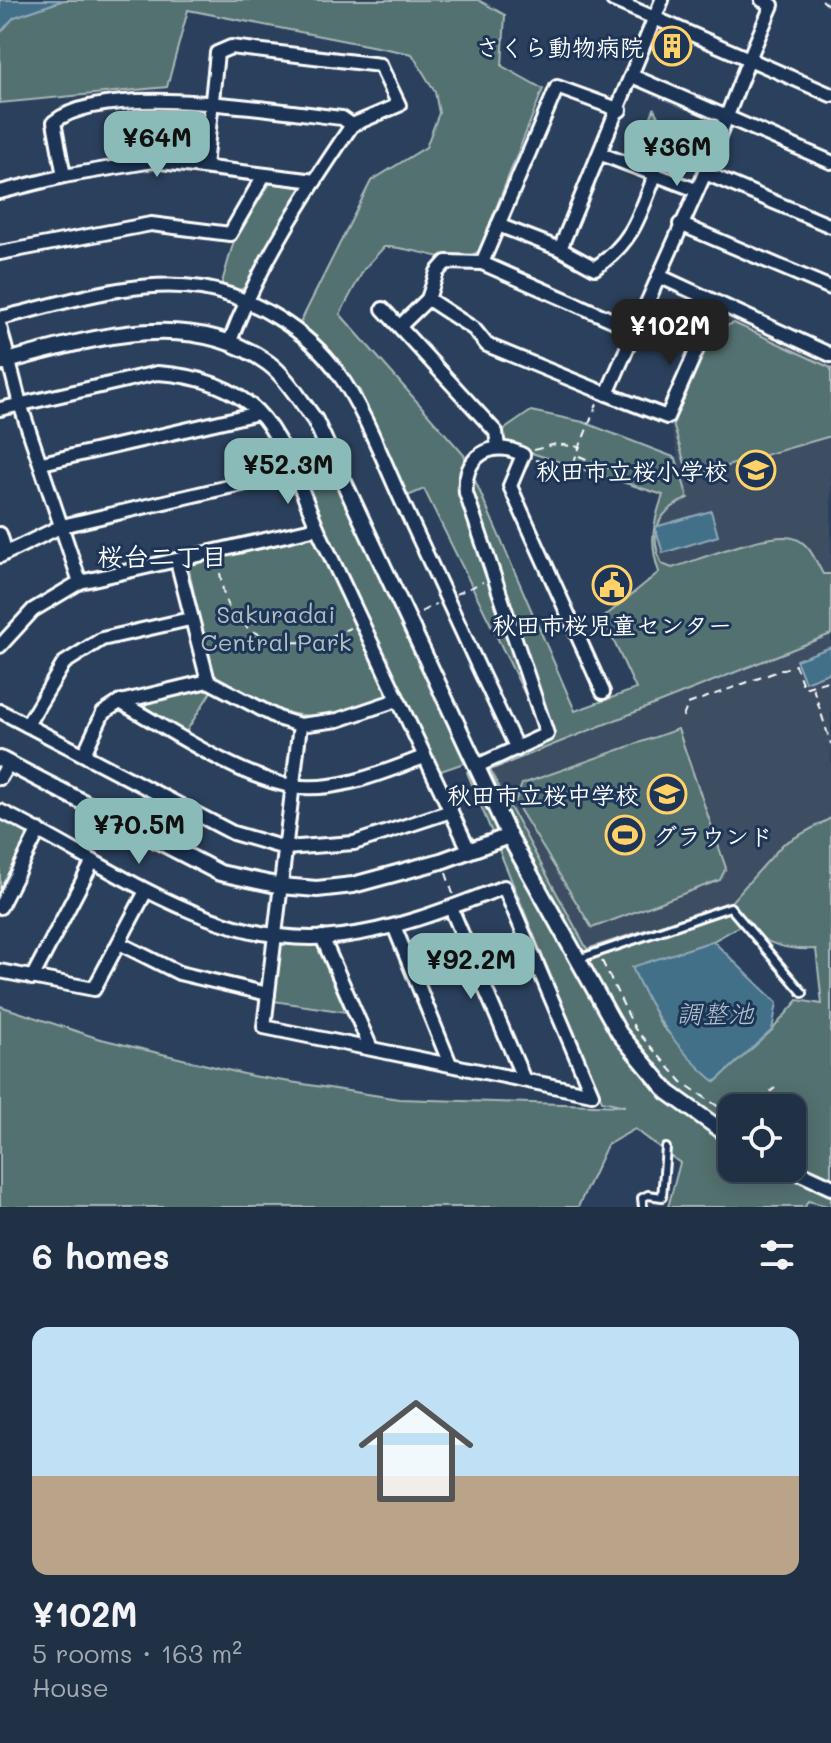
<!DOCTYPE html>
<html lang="en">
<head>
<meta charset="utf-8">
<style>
	body { margin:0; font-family:Mali,"Klee One",sans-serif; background:#28384c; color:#f1f3f6; height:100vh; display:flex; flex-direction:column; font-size:30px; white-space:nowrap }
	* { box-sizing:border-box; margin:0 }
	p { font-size:26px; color:#a2a9b3 }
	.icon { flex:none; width:44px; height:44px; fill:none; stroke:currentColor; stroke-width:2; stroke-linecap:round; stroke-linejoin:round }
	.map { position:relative; height:1207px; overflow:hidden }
	.sheet { display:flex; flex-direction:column; background:#203045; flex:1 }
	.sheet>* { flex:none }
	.buttons { position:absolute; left:718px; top:1094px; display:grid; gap:16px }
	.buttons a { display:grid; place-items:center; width:88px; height:88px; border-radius:16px; background:#203045; box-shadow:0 4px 20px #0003,0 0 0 2px #3d4b5e; font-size:40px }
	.price { position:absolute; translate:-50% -68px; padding:0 18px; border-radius:16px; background:#8bbbb9; color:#111; font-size:26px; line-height:52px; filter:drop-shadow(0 2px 4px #0008) }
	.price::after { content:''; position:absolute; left:50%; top:48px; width:24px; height:18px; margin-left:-12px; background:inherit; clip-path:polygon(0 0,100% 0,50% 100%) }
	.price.active { background:#222; color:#fff }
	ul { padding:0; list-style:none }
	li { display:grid; align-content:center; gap:16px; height:424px; padding:0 32px }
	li+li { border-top:2px solid #3d4b5e }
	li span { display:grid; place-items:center; height:248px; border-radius:16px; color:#555 }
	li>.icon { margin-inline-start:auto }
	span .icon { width:144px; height:144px; fill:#fffc; stroke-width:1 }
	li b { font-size:34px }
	h2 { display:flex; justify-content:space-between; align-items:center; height:96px; padding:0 32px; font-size:34px }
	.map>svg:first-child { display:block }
	.built { fill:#3c4d62 }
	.green { fill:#537170; stroke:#a9b8b8; stroke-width:2; fill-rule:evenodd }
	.water { fill:#436f88; stroke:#8ea9b8; stroke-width:2 }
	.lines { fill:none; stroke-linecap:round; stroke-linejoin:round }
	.service-casing { stroke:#fff; stroke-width:12 }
	.minor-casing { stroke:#fff; stroke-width:18 }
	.tertiary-casing { stroke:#fff; stroke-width:20 }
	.path { stroke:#fff; stroke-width:2; stroke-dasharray:8 6; stroke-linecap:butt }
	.service { stroke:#1d3557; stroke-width:6 }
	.minor { stroke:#1d3557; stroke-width:12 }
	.tertiary { stroke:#1d3557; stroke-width:14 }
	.labels { text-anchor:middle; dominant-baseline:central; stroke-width:6; stroke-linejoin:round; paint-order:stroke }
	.poi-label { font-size:24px; font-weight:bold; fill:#fff; stroke:#1d3557; text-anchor:end }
	.park-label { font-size:24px; fill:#b2bfbf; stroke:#1d3557 }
	.neighbourhood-label { font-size:26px; font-weight:bold; fill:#fff; stroke:#1d3557 }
	.water-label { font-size:26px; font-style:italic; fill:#b4c5cf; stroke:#1d3557 }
</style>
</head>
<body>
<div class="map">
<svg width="831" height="1207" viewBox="0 0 831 1207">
	<rect width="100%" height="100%" fill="#2b405c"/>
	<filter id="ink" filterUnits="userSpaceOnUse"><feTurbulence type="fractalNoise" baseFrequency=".0125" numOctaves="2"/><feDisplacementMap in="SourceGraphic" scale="16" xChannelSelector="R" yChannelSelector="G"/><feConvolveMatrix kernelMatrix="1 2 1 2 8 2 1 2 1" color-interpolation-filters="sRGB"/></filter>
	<g filter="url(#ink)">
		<g class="built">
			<path d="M722 311 831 362V574H823L809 549 795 538 774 537 672 568 661 564 654 546 655 532 662 519 674 505 688 498 670 423Z"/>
			<path d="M831 634V818L783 844 731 902 587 949 490 769Z"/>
		</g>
		<g class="green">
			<path d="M64 0H478L505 15 502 66 543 89 479 251C451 270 416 245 384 247L364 269 340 314 464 455 575 711 636 689 603 618 659 572C649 544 653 523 663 495L503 444 502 431 531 411 583 422 676 458 688 498C657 512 648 533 662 564L672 568C698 560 773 529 796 539 810 544 816 562 823 574H831V634L490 770 587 949 731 902 783 844 831 818V1207L808 1201 805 1207H668L680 1163 635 1129 607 1145 578 1207H0V1006L97 1038 252 1076 399 1099 625 1106 602 1101 467 772 543 742 525 694 424 489 408 496 359 389 300 323 371 181 426 147 439 113 435 92 412 54 188 10 167 87 0 103V33L14 17ZM740 926C766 943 785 951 816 949L822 1004 798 1000 772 1030 715 1082 661 1025 633 968 713 941ZM732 1108H792V1168H732Z"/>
			<path d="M654 109 673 146 680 179 633 159Z"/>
			<path d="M271 182 304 186 297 204 245 288 236 291 221 286 235 237Z"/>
			<path d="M734 323 831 368V436L689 477 673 424 712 331Z"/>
			<path d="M330 471 470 761 438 772 301 478Z"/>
			<path d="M313 535 388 692 385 699C304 728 290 718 217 680L210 672 188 565Z"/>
			<path d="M206 686 212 690 186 732 146 710 145 699Z"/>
			<path d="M678 729 726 868 720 880 592 928 515 802 522 784Z"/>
			<path d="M0 816 34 833 0 900Z"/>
			<path d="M285 939 315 941 346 1012 273 1001 279 944Z"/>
		</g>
		<g class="water">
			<path d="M0 0H64L14 17 0 33Z"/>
			<path d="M711 511 718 536 663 553 655 527Z"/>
			<path d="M831 647V672L805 682 796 660Z"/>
			<path d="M713 941 777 1003 772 1030 715 1082C676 1049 652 1014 632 967Z"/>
		</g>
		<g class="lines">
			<g class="service-casing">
				<g id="service">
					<path d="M578 959 730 907 803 993"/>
					<path d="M643 1207 642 1198 648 1195 662 1197 666 1148"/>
				</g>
			</g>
			<g class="minor-casing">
				<g id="minor">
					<path d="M613 0 749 59 772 5 762 0"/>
					<path d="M632 76 831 162"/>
					<path d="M601 154 696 190"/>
					<path d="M205 166 217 53 231 47 380 65 399 105 352 125"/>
					<path d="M705 173 831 226"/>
					<path d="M64 176 54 122C106 81 276 111 342 118L352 125C306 193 259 264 230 341"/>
					<path d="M0 192 64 176 153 161 315 181"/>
					<path d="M680 224 831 288"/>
					<path d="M498 225 560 249 595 268C633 242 639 217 655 175"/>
					<path d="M560 249 662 0"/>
					<path d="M0 253 151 224 230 234 264 175"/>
					<path d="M446 262 482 263 635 330 607 394 487 345 474 329 428 299 437 272Z"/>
					<path d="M482 263 557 87 620 110"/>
					<path d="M659 276 831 355"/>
					<path d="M383 309 496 432 498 447"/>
					<path d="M0 318C65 303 135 277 202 288 251 296 309 331 338 373 365 411 385 465 405 508 442 589 479 669 517 749"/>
					<path d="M400 326 428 299"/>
					<path d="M0 327 20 404 80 582"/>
					<path d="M635 330 705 173 749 59 831 95"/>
					<path d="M607 394 667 417 717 304"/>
					<path d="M0 409 157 373C193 375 230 385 257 411 285 439 304 499 321 536 370 641 420 745 469 850"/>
					<path d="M42 463 258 413"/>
					<path d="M0 534 5 550"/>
					<path d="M0 556 62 526 335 462"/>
					<path d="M0 646 33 610 80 582 317 528"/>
					<path d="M120 702C167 728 240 778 292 786 337 793 383 772 424 757"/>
					<path d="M0 711 233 833 285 848 354 843 451 811"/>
					<path d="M27 725 64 663 102 639 190 619"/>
					<path d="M300 725 338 720 397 700"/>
					<path d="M84 754 103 713 120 702 208 681"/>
					<path d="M477 766 547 734 466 493C462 458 491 437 523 455L510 486 603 692"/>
					<path d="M0 778 9 763"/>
					<path d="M0 811C107 862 216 953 342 936 399 929 452 907 504 887L592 1094 264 1027 300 725 280 719 208 681 177 561"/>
					<path d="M0 907 39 830"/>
					<path d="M451 908 524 1080"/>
					<path d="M394 926 450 1064"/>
					<path d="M322 937 370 1046"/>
					<path d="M119 943 179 973 268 994"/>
					<path d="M0 971 94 989 146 891"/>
					<path d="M32 978 93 861"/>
				</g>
			</g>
			<g class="tertiary-casing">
				<g id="tertiary">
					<path d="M0 363C85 340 189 306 268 363 286 376 301 402 315 420L509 836 619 1033 668 1092 732 1138"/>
					<path d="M0 759 220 873 281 886 317 889 353 885 441 861 509 836"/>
					<path d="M790 1168 831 1187"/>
				</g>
			</g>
			<g class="path">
				<path d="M822 0 831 8"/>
				<path d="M534 450 556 444 580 447"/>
				<path d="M579 456 609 468H633L647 474"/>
				<path d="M536 460 566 470 572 466 597 404"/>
				<path d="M220 573C222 583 223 595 227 604 244 639 289 647 322 640"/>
				<path d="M456 594 483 582"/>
				<path d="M421 612 436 604"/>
				<path d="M347 642 327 649 322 640 350 628"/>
				<path d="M813 688 831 744"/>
				<path d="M683 717 688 704 795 665 804 688 831 680"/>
				<path d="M446 873 453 894"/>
				<path d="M602 961 635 1029 682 1082 732 1116"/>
				<path d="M748 1108 775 1088"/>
			</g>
			<use href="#service" class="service"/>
			<use href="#minor" class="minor"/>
			<use href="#tertiary" class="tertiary"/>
		</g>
	</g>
	<defs>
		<g id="building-ring" transform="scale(2)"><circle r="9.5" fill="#1d3557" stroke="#ffd166" stroke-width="1.5"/><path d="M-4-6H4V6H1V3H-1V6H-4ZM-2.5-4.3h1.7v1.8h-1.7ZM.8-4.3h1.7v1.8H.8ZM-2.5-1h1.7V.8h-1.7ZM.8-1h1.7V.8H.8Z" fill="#ffd166"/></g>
		<g id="school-ring" transform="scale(2)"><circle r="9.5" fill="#1d3557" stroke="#ffd166" stroke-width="1.5"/><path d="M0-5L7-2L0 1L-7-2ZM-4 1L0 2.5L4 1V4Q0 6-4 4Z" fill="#ffd166"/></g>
		<g id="civic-ring" transform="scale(2)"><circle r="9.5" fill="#1d3557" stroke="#ffd166" stroke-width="1.5"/><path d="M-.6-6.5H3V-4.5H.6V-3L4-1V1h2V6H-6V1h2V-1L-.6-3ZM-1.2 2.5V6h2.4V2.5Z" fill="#ffd166"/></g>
		<g id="stadium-ring" transform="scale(2)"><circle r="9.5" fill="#1d3557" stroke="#ffd166" stroke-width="1.5"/><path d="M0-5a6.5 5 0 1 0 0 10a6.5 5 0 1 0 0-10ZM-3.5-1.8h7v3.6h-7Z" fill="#ffd166"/></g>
	</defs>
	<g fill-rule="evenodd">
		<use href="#building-ring" x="672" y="46"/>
		<use href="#school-ring" x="756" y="470"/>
		<use href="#civic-ring" x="612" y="585"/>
		<use href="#school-ring" x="667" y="794"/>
		<use href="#stadium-ring" x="625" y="835"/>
	</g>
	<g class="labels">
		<g class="poi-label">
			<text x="644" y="46">さくら動物病院</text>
			<text x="728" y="470">秋田市立桜小学校</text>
			<text x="612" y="624" text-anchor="middle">秋田市桜児童センター</text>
			<text x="639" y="794">秋田市立桜中学校</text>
			<text x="653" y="835" text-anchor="start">グラウンド</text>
		</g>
		<g class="park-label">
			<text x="276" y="613">Sakuradai<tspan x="276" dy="28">Central Park</tspan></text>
		</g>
		<g class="neighbourhood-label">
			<text x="162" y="556">桜台二丁目</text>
		</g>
		<g class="water-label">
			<text x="715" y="1013">調整池</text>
		</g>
	</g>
</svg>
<div class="buttons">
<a><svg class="icon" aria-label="locate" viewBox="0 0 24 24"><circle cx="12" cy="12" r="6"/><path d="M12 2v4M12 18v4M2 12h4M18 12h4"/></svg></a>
</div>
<b class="price" style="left:157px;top:179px">¥64M</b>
<b class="price" style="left:677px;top:188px">¥36M</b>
<b class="price active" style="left:670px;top:367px">¥102M</b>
<b class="price" style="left:288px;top:506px">¥52.3M</b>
<b class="price" style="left:139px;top:866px">¥70.5M</b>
<b class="price" style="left:471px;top:1001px">¥92.2M</b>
</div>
<section class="sheet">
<h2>6 homes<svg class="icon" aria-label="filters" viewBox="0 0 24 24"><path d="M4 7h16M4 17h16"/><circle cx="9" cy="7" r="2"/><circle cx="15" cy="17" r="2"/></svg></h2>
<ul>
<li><span style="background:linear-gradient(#bfe0f5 60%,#b9a48a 0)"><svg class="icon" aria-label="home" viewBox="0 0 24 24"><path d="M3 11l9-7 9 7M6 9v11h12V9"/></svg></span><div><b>¥102M</b><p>5 rooms · 163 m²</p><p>House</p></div></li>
</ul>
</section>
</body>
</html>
